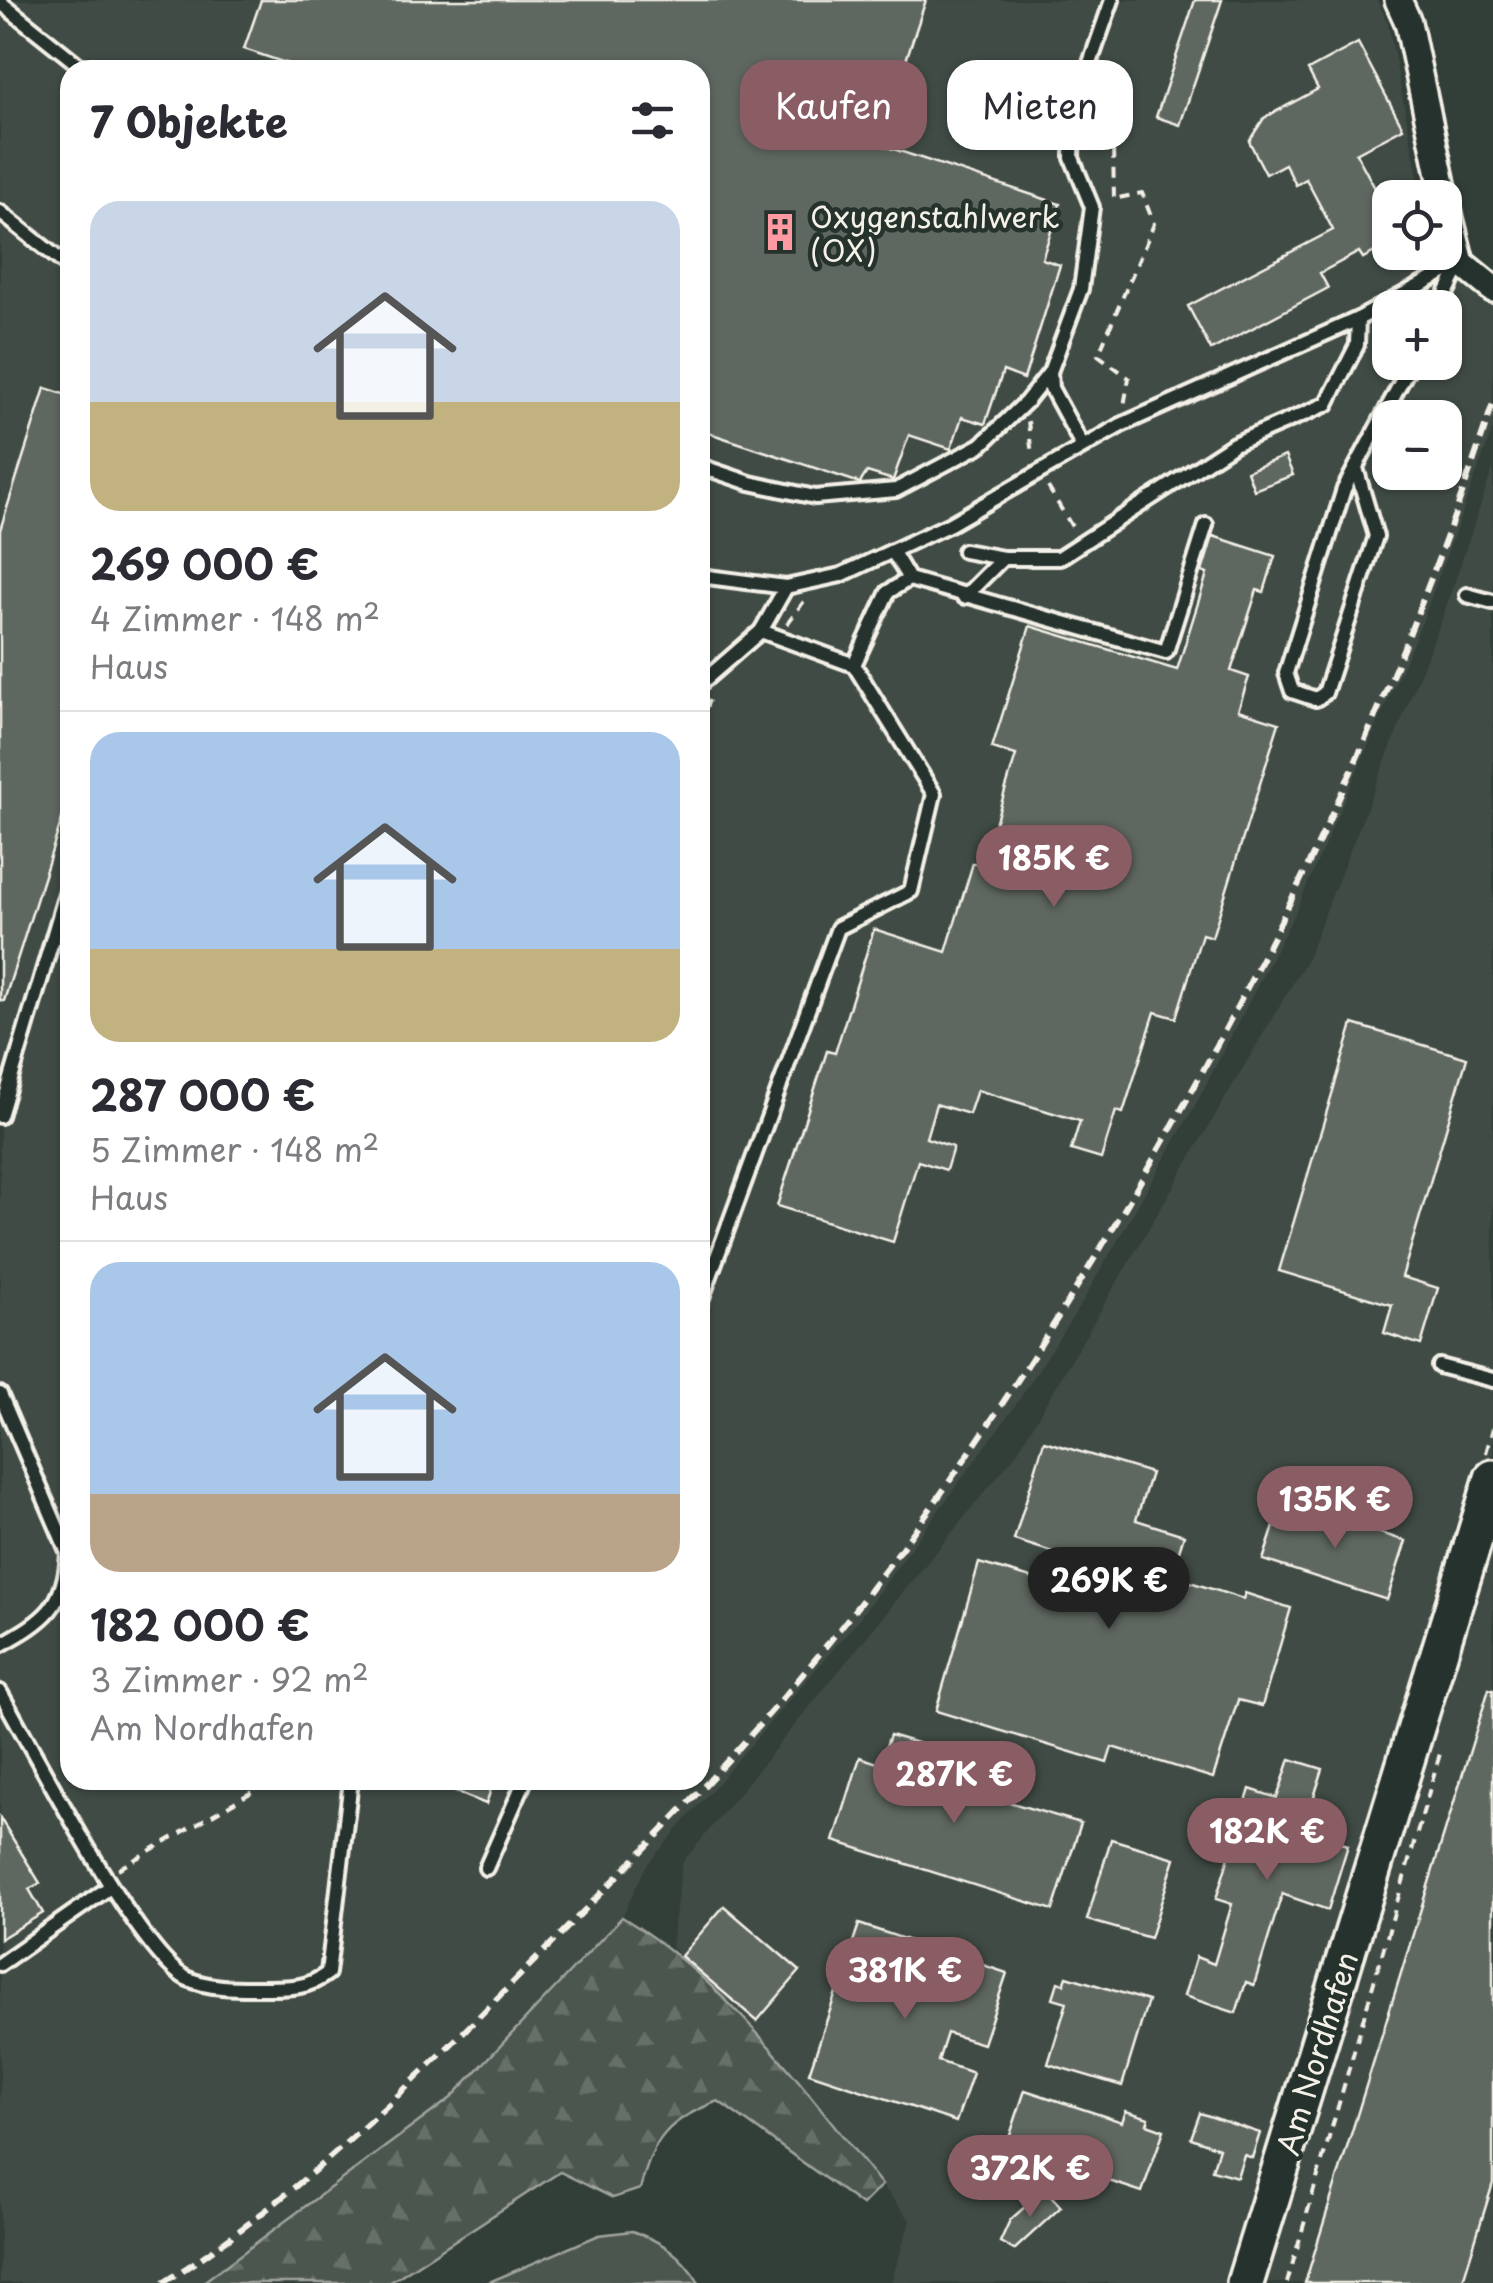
<!DOCTYPE html>
<html lang="de">
<head>
<meta charset="utf-8">
<style>
	body { margin:0; font-family:"Playpen Sans",sans-serif; background:#f2f2f3; color:#2b2b33; height:100vh; display:flex; flex-direction:column; font-size:38px; white-space:nowrap }
	* { box-sizing:border-box; margin:0 }
	p { font-size:32px; color:#7c7c81 }
	.icon { flex:none; width:55px; height:55px; fill:none; stroke:currentColor; stroke-width:2; stroke-linecap:round; stroke-linejoin:round }
	.map { position:relative; flex:1; overflow:hidden }
	.drawer { position:absolute; left:60px; top:60px; width:650px; height:1730px; display:flex; flex-direction:column; background:#fff; border-radius:30px; box-shadow:0 2px 8px #0004 }
	.drawer>* { flex:none }
	.guide { position:absolute; left:740px; top:60px; width:602px; height:90px; display:flex; gap:20px }
	.fabs { position:absolute; left:1372px; top:180px; display:grid; gap:20px }
	.fabs a { display:grid; place-items:center; width:90px; height:90px; border-radius:20px; background:#fff; box-shadow:0 2px 8px #0004; font-size:50px }
	.price { position:absolute; translate:-50% -85px; padding:0 22px; border-radius:35px; background:#8a5d65; color:#fff; font-size:32px; line-height:65px; filter:drop-shadow(0 2px 5px #0008) }
	.price::after { content:''; position:absolute; left:50%; top:60px; width:30px; height:22px; margin-left:-15px; background:inherit; clip-path:polygon(0 0,100% 0,50% 100%) }
	.price.current { background:#222; color:#fff }
	ul { padding:0; list-style:none }
	li { display:grid; align-content:center; gap:20px; height:530px; padding:0 30px }
	li+li { border-top:2px solid #e1e1e2 }
	li span { display:grid; place-items:center; height:310px; border-radius:30px; color:#555 }
	li>.icon { margin-inline-start:auto }
	span .icon { width:180px; height:180px; fill:#fffc; stroke-width:1 }
	li b { font-size:42px }
	h2 { display:flex; justify-content:space-between; align-items:center; height:120px; padding:0 30px; font-size:42px }
	.chip { padding:0 35px; border-radius:30px; background:#fff; box-shadow:0 2px 8px #0004; font-size:35px; line-height:90px }
	.chip.current { background:#8a5d65; color:#fff }
	.map>svg:first-child { display:block }
	.built { fill:#404b44; fill-rule:evenodd }
	.grass { fill:#4c564f; stroke:#a0a49c; stroke-width:2.5 }
	.forest { fill:url(#forest-firs); stroke:#a0a49c; stroke-width:2.5 }
	.building { fill:#5f6861; stroke:#f4f1e8; stroke-width:2.5 }
	.lines { fill:none; stroke-linecap:round; stroke-linejoin:round }
	.service-casing { stroke:#f4f1e8; stroke-width:20 }
	.minor-casing { stroke:#f4f1e8; stroke-width:32 }
	.secondary-casing { stroke:#f4f1e8; stroke-width:42 }
	.path { stroke:#f4f1e8; stroke-width:4; stroke-dasharray:10 8; stroke-linecap:butt }
	.service { stroke:#26332d; stroke-width:12 }
	.minor { stroke:#26332d; stroke-width:25 }
	.secondary { stroke:#26332d; stroke-width:35 }
	.rail { stroke:#f4f1e8; stroke-width:6; stroke-dasharray:15 8; stroke-linecap:butt }
	.labels { text-anchor:middle; dominant-baseline:central; stroke-width:9; stroke-linejoin:round; paint-order:stroke }
	.poi-label { font-size:30px; fill:#f4f1e8; stroke:#26332d; text-anchor:start }
	.street-label { font-size:30px; fill:#f4f1e8; stroke:#26332d }
</style>
</head>
<body>
<div class="map">
<svg width="1493" height="2283" viewBox="0 0 1493 2283">
	<defs>
		<pattern id="forest-firs" width="22" height="20" patternUnits="userSpaceOnUse" patternTransform="scale(2.5)"><rect width="22" height="20" fill="#4c564f"/><path d="M5 1l3.5 6h-7zM16 11l3.5 6h-7z" fill="#666f68"/></pattern>
	</defs>
	<rect width="100%" height="100%" fill="#323e38"/>
	<filter id="ink" filterUnits="userSpaceOnUse"><feTurbulence type="fractalNoise" baseFrequency=".01" numOctaves="2"/><feDisplacementMap in="SourceGraphic" scale="20" xChannelSelector="R" yChannelSelector="G"/><feConvolveMatrix kernelMatrix="1 2 1 2 8 2 1 2 1" color-interpolation-filters="sRGB"/></filter>
	<g filter="url(#ink)">
		<g class="built">
			<path d="M0 0H1377L1388 23 1422 197 1390 198V252L1445 251 1493 304V429L1422 622 1295 913 1196 1104 1081 1304 1015 1406 856 1623 646 1866 622 1917 451 2098 202 2283H0ZM70 70H700V1780H70ZM1390 308H1445V362H1390ZM1390 418H1445V472H1390Z"/>
			<path d="M1493 468V2283H891L910 2220 805 2091 699 1971 671 1947 682 1863 1016 1454 1306 961 1443 616Z"/>
		</g>
		<path class="grass" d="M632 2231C663 2242 681 2254 699 2283H487L599 2235Z"/>
		<path class="forest" d="M622 1917C729 1982 804 2089 882 2185L862 2205 718 2101C666 2122 655 2136 640 2189L613 2198 560 2172 389 2283H202L451 2098Z"/>
		<g class="building">
			<path d="M261 0H926L878 144 1060 204 1042 259 1060 265 1024 379 1003 371 985 424 962 417 951 449 909 435 893 480 867 472 860 483 700 430V70H306L244 49Z"/>
			<path d="M1195 0H1222L1180 125 1156 117Z"/>
			<path d="M1358 43 1403 128 1356 153 1390 216V244L1363 258 1359 252 1320 273 1328 288 1211 350 1188 306 1333 230 1306 179 1296 185 1285 164 1266 174 1249 141 1264 118 1318 89 1308 70Z"/>
			<path d="M45 388 70 396V794L4 1001 0 1000V530Z"/>
			<path d="M1285 456 1293 475 1254 490 1247 471Z"/>
			<path d="M1213 536 1275 556 1264 592 1257 590 1231 671 1249 677 1238 710 1279 723 1212 937 1202 934 1176 1018 1155 1012 1123 1113 1116 1111 1101 1159 1071 1150 1080 1121 977 1090 969 1114 936 1104 926 1138 953 1147 946 1170 918 1161 893 1242 777 1206 827 1051 835 1053 874 929 946 952 973 863 982 866 1016 755 992 748 1030 626 1177 670 1207 574 1202 572Z"/>
			<path d="M1353 1024 1467 1058 1402 1277 1438 1288 1421 1345 1384 1333 1392 1305 1279 1271Z"/>
			<path d="M1044 1441 1151 1473 1136 1520 1184 1535 1171 1576 1243 1599 1245 1593 1291 1608 1262 1706 1238 1700 1213 1778 1112 1747 1107 1763 936 1711 979 1563 1104 1599 1113 1571 1014 1540Z"/>
			<path d="M1282 1502 1406 1541 1387 1600 1263 1560Z"/>
			<path d="M1489 1689 1493 1690V2183L1462 2283H1305Z"/>
			<path d="M890 1735 965 1757 957 1787 1081 1823 1053 1910 834 1841 860 1757 880 1764Z"/>
			<path d="M1290 1759 1323 1769 1303 1831 1348 1845 1328 1910 1282 1894 1254 1985 1246 1982 1236 2013 1184 1996 1196 1957 1214 1964 1232 1904 1216 1899 1250 1789 1277 1798Z"/>
			<path d="M426 1780H494L486 1804Z"/>
			<path d="M0 1818 40 1883 29 1889 43 1913 0 1939Z"/>
			<path d="M1111 1839 1175 1858 1150 1938 1087 1920Z"/>
			<path d="M724 1906 800 1971 757 2021 681 1956Z"/>
			<path d="M859 1924 1007 1973 983 2044 947 2033 938 2061 973 2073 956 2122 809 2073Z"/>
			<path d="M1067 1976 1148 2001 1122 2086 1048 2064 1067 2002 1053 1998 1058 1982 1064 1984Z"/>
			<path d="M1025 2090 1122 2122 1126 2111 1149 2118 1147 2124 1164 2130 1142 2192 1006 2147Z"/>
			<path d="M1200 2113 1260 2133 1252 2158 1244 2155 1237 2177 1212 2170 1219 2148 1191 2138Z"/>
			<path d="M1045 2189 1061 2207 1014 2250 1000 2242 1010 2220Z"/>
		</g>
		<g class="lines">
			<g class="service-casing">
				<g id="service">
					<path d="M0 2 85 70"/>
					<path d="M0 212 70 268"/>
					<path d="M1439 308 1461 263"/>
					<path d="M1050 372 1051 388 1082 445"/>
					<path d="M700 466 750 483 815 497 896 490 981 445 1026 402 1050 372 1081 289 1092 207 1072 158 1073 112 1112 0"/>
					<path d="M1356 468 1376 536 1325 693 1316 699 1292 691 1286 673 1344 489 1412 362"/>
					<path d="M964 551 1003 558H1059L1234 444 1327 404 1357 345 1358 319"/>
					<path d="M893 552 909 579 1166 652 1206 525"/>
					<path d="M700 576 786 587 841 575 950 524 1121 425 1358 319 1461 263"/>
					<path d="M1467 595 1493 602"/>
					<path d="M964 597 1003 558"/>
					<path d="M854 665 888 592 909 579"/>
					<path d="M700 684 761 631 786 587"/>
					<path d="M0 1116 70 880"/>
					<path d="M700 1303 838 928 911 891 934 794 854 665 761 631"/>
					<path d="M1439 1366 1493 1380"/>
					<path d="M0 1394 68 1553C65 1607 45 1620 0 1645"/>
					<path d="M0 1692C32 1747 140 1958 188 1979 211 1989 239 1988 263 1988 289 1988 307 1989 328 1973L351 1780"/>
					<path d="M486 1868 525 1780"/>
					<path d="M0 1964 110 1887"/>
				</g>
			</g>
			<g class="minor-casing">
				<g id="minor">
					<path d="M1398 0 1408 22 1445 198"/>
					<path d="M1445 199 1461 263 1493 289"/>
				</g>
			</g>
			<g class="secondary-casing">
				<path id="secondary" d="M1245 2283 1493 1478"/>
			</g>
			<g class="path">
				<path d="M1102 85 1112 90 1114 199 1142 193 1154 224 1098 355 1129 378 1124 406"/>
				<path d="M1028 421 1032 456"/>
				<path d="M1048 487 1074 530"/>
				<path d="M787 624 805 600"/>
				<path d="M700 724 709 700"/>
				<path d="M1486 1453 1493 1428"/>
				<path d="M118 1869 273 1780"/>
				<path d="M1287 2283 1441 1750"/>
			</g>
			<use href="#service" class="service"/>
			<use href="#minor" class="minor"/>
			<use href="#secondary" class="secondary"/>
			<path class="rail" d="M163 2283C309 2191 431 2065 552 1943 640 1854 728 1765 808 1668 910 1545 1001 1410 1085 1274 1254 999 1393 710 1493 403"/>
		</g>
	</g>
	<defs>
		<g id="building-bare" transform="scale(3)"><path d="M-4-6H4V6H1V3H-1V6H-4ZM-2.5-4.3h1.7v1.8h-1.7ZM.8-4.3h1.7v1.8H.8ZM-2.5-1h1.7V.8h-1.7ZM.8-1h1.7V.8H.8Z" fill="#ff9aa2" stroke="#26332d" stroke-width="2.5" paint-order="stroke"/></g>
	</defs>
	<g fill-rule="evenodd">
		<use href="#building-bare" x="780" y="232"/>
	</g>
	<g class="labels">
		<g class="poi-label">
			<text x="810" y="215">Oxygenstahlwerk<tspan x="810" dy="34">(OX)</tspan></text>
		</g>
		<g class="street-label">
			<text transform="translate(1316 2053) rotate(-73)">Am Nordhafen</text>
		</g>
	</g>
</svg>
<div class="fabs">
<a><svg class="icon" aria-label="locate" viewBox="0 0 24 24"><circle cx="12" cy="12" r="6"/><path d="M12 2v4M12 18v4M2 12h4M18 12h4"/></svg></a>
<a>+</a>
<a>−</a>
</div>
<b class="price" style="left:1054px;top:910px">185K €</b>
<b class="price" style="left:1335px;top:1551px">135K €</b>
<b class="price current" style="left:1109px;top:1632px">269K €</b>
<b class="price" style="left:954px;top:1826px">287K €</b>
<b class="price" style="left:1267px;top:1883px">182K €</b>
<b class="price" style="left:905px;top:2022px">381K €</b>
<b class="price" style="left:1030px;top:2220px">372K €</b>
<div class="guide">
<a class="chip current">Kaufen</a>
<a class="chip">Mieten</a>
</div>
<section class="drawer">
<h2>7 Objekte<svg class="icon" aria-label="filters" viewBox="0 0 24 24"><path d="M4 7h16M4 17h16"/><circle cx="9" cy="7" r="2"/><circle cx="15" cy="17" r="2"/></svg></h2>
<ul>
<li><span style="background:linear-gradient(#c9d6e8 65%,#c2b280 0)"><svg class="icon" aria-label="home" viewBox="0 0 24 24"><path d="M3 11l9-7 9 7M6 9v11h12V9"/></svg></span><div><b>269 000 €</b><p>4 Zimmer · 148 m²</p><p>Haus</p></div></li>
<li><span style="background:linear-gradient(#a9c7e8 70%,#c2b280 0)"><svg class="icon" aria-label="home" viewBox="0 0 24 24"><path d="M3 11l9-7 9 7M6 9v11h12V9"/></svg></span><div><b>287 000 €</b><p>5 Zimmer · 148 m²</p><p>Haus</p></div></li>
<li><span style="background:linear-gradient(#a9c7e8 75%,#b9a48a 0)"><svg class="icon" aria-label="home" viewBox="0 0 24 24"><path d="M3 11l9-7 9 7M6 9v11h12V9"/></svg></span><div><b>182 000 €</b><p>3 Zimmer · 92 m²</p><p>Am Nordhafen</p></div></li>
</ul>
</section>
</div>
</body>
</html>
